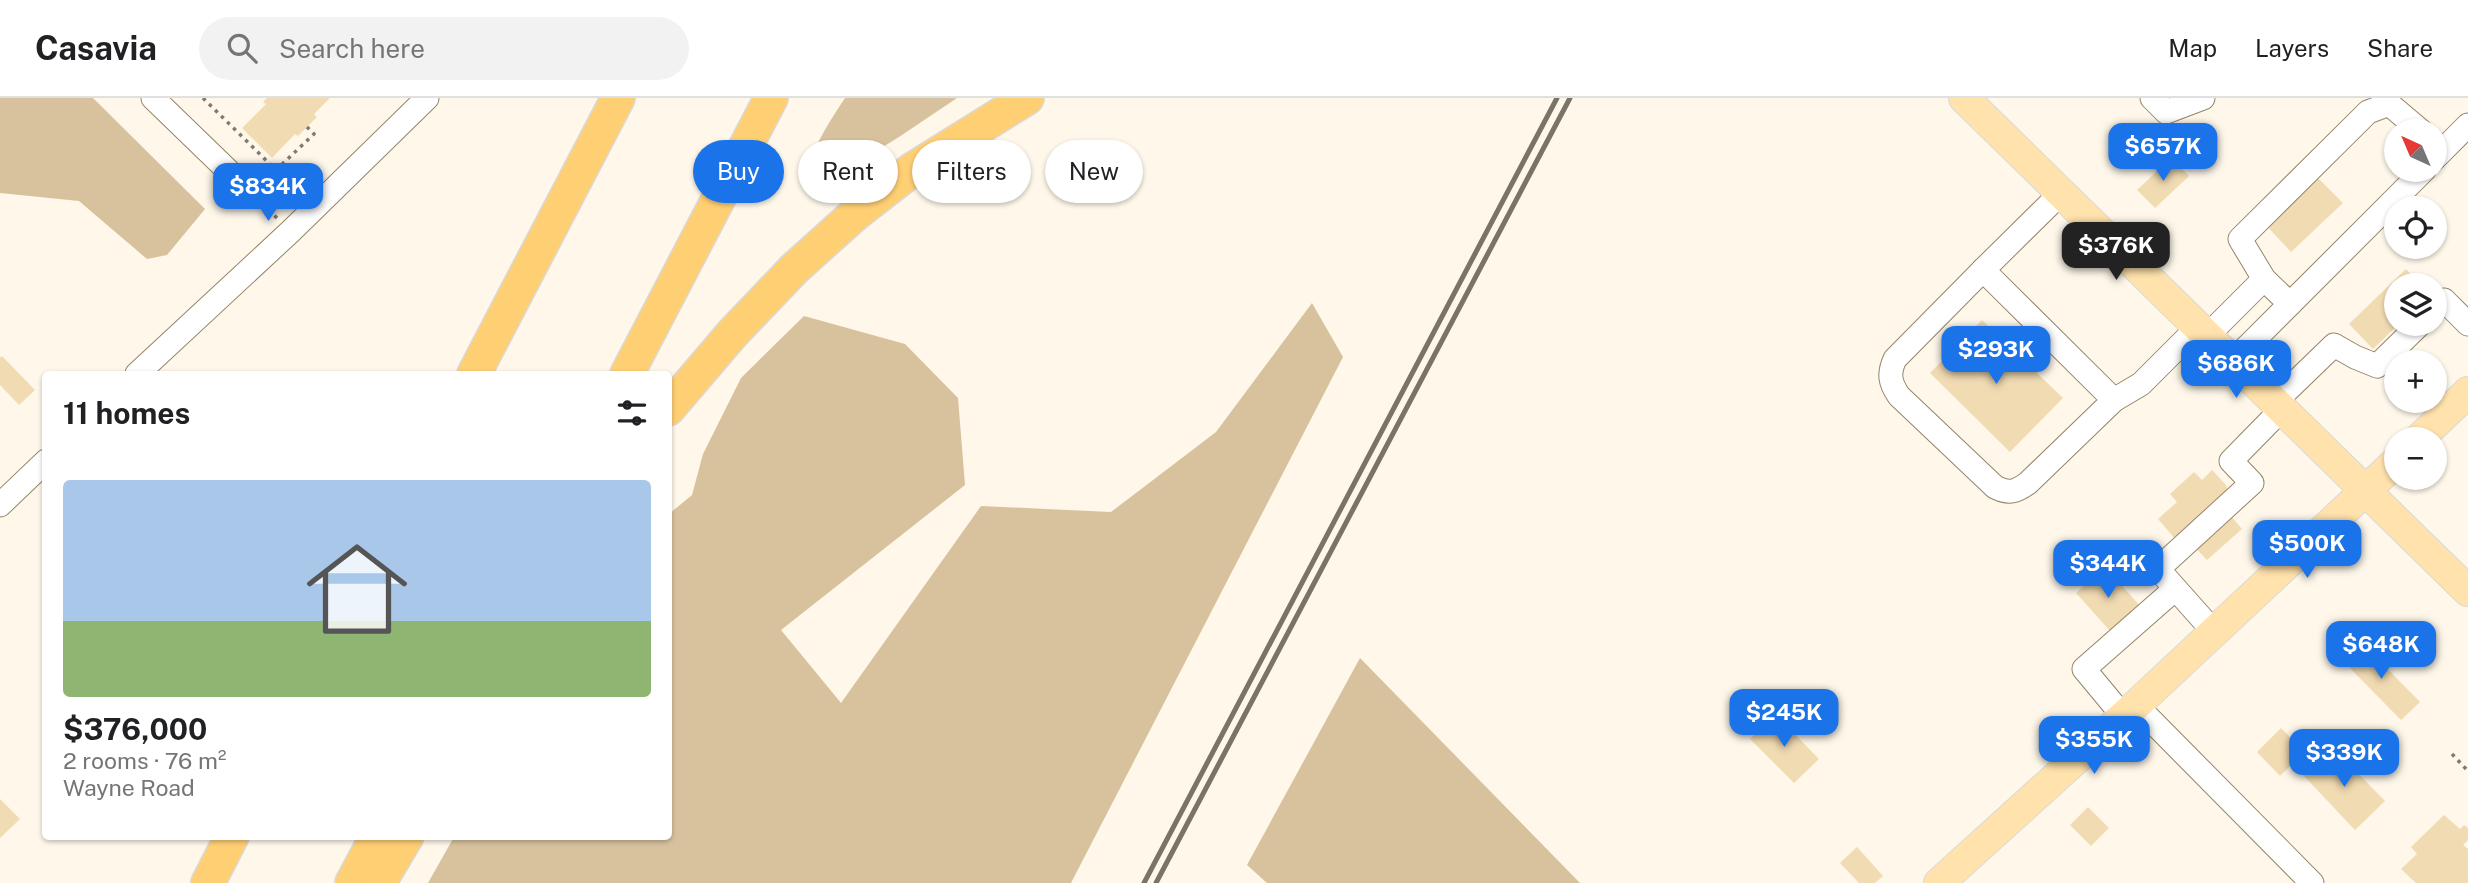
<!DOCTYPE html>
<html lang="en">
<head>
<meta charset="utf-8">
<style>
	body { margin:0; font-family:"Public Sans",sans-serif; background:#f2f2f2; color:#202124; height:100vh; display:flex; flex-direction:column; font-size:26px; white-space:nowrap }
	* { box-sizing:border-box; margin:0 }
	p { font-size:23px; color:#757577 }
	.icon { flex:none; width:38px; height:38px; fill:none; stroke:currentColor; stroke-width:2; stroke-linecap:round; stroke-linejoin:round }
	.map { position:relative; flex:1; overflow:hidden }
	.side { position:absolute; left:42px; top:273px; width:630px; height:469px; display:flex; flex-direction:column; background:#fff; border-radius:7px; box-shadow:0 2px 5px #0004 }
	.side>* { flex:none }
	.guide { position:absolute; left:693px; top:42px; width:665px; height:63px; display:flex; gap:14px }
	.needle { width:46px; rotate:316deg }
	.controls { position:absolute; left:2384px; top:21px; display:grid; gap:14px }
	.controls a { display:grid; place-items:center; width:63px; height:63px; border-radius:50%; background:#fff; box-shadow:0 2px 5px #0004; font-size:35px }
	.price { position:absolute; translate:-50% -60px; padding:0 16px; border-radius:14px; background:#1a73e8; color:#fff; font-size:23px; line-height:46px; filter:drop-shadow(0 2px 4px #0008) }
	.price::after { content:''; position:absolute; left:50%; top:42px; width:21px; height:16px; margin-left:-10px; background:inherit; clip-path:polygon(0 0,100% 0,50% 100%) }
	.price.on { background:#222; color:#fff }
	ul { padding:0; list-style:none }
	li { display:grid; align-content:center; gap:14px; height:371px; padding:0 21px }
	li span { display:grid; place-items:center; height:217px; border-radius:7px; color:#555 }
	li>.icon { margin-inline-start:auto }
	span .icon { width:126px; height:126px; fill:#fffc; stroke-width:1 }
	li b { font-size:30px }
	h2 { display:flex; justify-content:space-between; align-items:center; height:84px; padding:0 21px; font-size:30px }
	.chip { padding:0 24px; border-radius:32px; background:#fff; box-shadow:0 2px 5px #0004; font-size:24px; line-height:63px }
	.chip.on { background:#1a73e8; color:#fff }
	header { display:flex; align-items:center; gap:42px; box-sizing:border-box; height:98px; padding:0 35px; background:#fff; border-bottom:2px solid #e0e0e0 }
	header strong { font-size:33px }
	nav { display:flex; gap:38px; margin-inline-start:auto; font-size:24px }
	.search { width:490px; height:63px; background:#f2f2f2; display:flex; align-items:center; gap:18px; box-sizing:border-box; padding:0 24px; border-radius:38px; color:#757577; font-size:26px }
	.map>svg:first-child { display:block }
	.green { fill:#d7c29d }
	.building { fill:#f1dbb3 }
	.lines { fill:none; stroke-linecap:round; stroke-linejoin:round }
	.minor-casing { stroke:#958567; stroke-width:25 }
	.major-casing { stroke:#dad9d7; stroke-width:32 }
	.highway-casing { stroke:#dad9d7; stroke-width:36 }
	.path { stroke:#817a6e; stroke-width:3.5; stroke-dasharray:3.5 5; stroke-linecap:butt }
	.minor { stroke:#fff; stroke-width:23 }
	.major { stroke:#ffe2ac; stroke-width:30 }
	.highway { stroke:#ffcf74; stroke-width:33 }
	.rail { stroke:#7a7467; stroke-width:5 }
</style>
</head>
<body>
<header>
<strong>Casavia</strong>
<div class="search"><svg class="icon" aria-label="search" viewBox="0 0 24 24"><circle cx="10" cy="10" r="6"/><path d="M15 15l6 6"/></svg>Search here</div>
<nav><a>Map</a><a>Layers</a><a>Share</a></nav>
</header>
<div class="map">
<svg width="2468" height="785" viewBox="0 0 2468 785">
	<rect width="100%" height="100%" fill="#fef7ea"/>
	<g class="green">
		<path d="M0 0H93L205 111 167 157 147 161 79 103 0 95Z"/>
		<path d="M845 0H957L899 39 808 95C799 68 830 23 845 0Z"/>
		<path d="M1312 205 1343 259 1071 785H428L454 739 668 738 669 416 692 397 703 356 741 280 804 218 905 246 958 300 965 387 781 532 841 605 981 408 1111 414 1216 334Z"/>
		<path d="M1360 560 1580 785H1267L1247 767Z"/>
	</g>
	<g class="building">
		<path d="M267 0H330L314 16 317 19 298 38 295 36 272 60 242 30 266 6 263 4Z"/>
		<path d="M2171 60 2189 78 2155 110 2137 92Z"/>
		<path d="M2314 76 2343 105 2291 154 2263 124Z"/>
		<path d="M2406 171 2421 187H2396V226H2399L2373 251 2349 226Z"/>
		<path d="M1982 222 2063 300 2010 354 1930 275Z"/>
		<path d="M2 258 35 292 19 307 0 287V260Z"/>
		<path d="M2212 372 2226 387 2228 394 2177 443 2158 421 2177 404 2170 396 2194 374 2202 382Z"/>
		<path d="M2226 412 2242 431 2207 462 2190 444Z"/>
		<path d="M2105 469 2141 509 2112 535 2076 495Z"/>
		<path d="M2360 543 2420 604 2401 622 2342 562Z"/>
		<path d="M1775 616 1819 661 1794 685 1750 641Z"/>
		<path d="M2281 630 2305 654 2280 678 2257 654Z"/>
		<path d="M2333 650 2385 703 2355 732 2304 678Z"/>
		<path d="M0 701 20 721 0 740Z"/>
		<path d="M2088 709 2109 730 2091 748 2070 727Z"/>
		<path d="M2444 717 2460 731 2464 727 2468 730V742L2463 747 2468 751V785H2416L2401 771 2417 756 2411 749Z"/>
		<path d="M1857 749 1883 778 1875 785H1859L1840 765Z"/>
	</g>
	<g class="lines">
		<g class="minor-casing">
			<g id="minor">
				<path d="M153 0 248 92"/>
				<path d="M2152 0 2166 14 2203 0"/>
				<path d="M2434 61 2468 27"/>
				<path d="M2061 95 1983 172 2114 302"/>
				<path d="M1983 172 1895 261C1888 276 1890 285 1899 298L1995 389C2009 396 2016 394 2028 385L2114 302 2141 286 2198 229"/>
				<path d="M2290 206 2264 181 2240 141 2368 14 2389 6 2421 33"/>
				<path d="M2434 211 2444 202 2468 226"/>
				<path d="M2207 238 2264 181"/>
				<path d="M2233 263 2424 72"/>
				<path d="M137 276 291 133 427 0"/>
				<path d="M2275 304 2334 247 2355 259 2377 268 2420 226"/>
				<path d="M0 407 46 363"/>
				<path d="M2214 534 2158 471 2252 385 2231 363 2282 311"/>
				<path d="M2136 607 2312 785"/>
				<path d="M2123 618 2084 571 2175 491"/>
			</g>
		</g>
		<g class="major-casing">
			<g id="major">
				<path d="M1964 0 2468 493"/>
				<path d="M2419 341 2468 294"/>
				<path d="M1939 785 2136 607 2396 364"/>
			</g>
		</g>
		<g class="highway-casing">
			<g id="highway">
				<path d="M474 276 618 0"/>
				<path d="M627 276 771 0"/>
				<path d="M668 311 732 236 794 171 854 117 913 71 1027 0"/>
				<path d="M208 785 232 738"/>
				<path d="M352 785 377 738"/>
				<path d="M379 785 407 738"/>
			</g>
		</g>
		<g class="path">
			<path d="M203 0 276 72 314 36 307 29"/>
			<path d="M262 106 277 120"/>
			<path d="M2350 454 2357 447"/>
			<path d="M2452 656 2468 673"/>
		</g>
		<use href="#minor" class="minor"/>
		<use href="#major" class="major"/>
		<use href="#highway" class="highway"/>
		<g class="rail">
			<path d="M1144 785 1557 0"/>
			<path d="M1156 785 1570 0"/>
		</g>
	</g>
</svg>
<div class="controls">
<a><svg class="needle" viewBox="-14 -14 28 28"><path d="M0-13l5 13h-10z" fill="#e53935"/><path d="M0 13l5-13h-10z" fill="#757577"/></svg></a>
<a><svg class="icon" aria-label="locate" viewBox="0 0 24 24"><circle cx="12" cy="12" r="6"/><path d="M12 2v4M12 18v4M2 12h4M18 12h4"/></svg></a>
<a><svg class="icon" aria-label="layers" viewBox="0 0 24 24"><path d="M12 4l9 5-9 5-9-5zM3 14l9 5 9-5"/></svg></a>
<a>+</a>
<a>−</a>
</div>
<b class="price" style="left:2163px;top:85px">$657K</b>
<b class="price" style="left:268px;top:125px">$834K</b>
<b class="price on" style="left:2116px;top:184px">$376K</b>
<b class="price" style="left:1996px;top:288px">$293K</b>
<b class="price" style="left:2236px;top:302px">$686K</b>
<b class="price" style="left:2307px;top:482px">$500K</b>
<b class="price" style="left:2108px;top:502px">$344K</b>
<b class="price" style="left:2381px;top:583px">$648K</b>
<b class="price" style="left:1784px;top:651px">$245K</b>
<b class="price" style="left:2094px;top:678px">$355K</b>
<b class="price" style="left:2344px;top:691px">$339K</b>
<div class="guide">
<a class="chip on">Buy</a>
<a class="chip">Rent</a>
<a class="chip">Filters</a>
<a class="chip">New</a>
</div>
<section class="side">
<h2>11 homes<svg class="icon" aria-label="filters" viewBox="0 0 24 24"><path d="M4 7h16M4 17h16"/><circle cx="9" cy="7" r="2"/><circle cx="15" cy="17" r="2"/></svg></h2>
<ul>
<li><span style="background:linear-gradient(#a9c7e8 65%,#8fb573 0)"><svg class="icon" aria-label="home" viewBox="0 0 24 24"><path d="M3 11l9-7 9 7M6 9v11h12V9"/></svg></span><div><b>$376,000</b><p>2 rooms · 76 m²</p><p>Wayne Road</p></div></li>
</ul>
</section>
</div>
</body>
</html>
